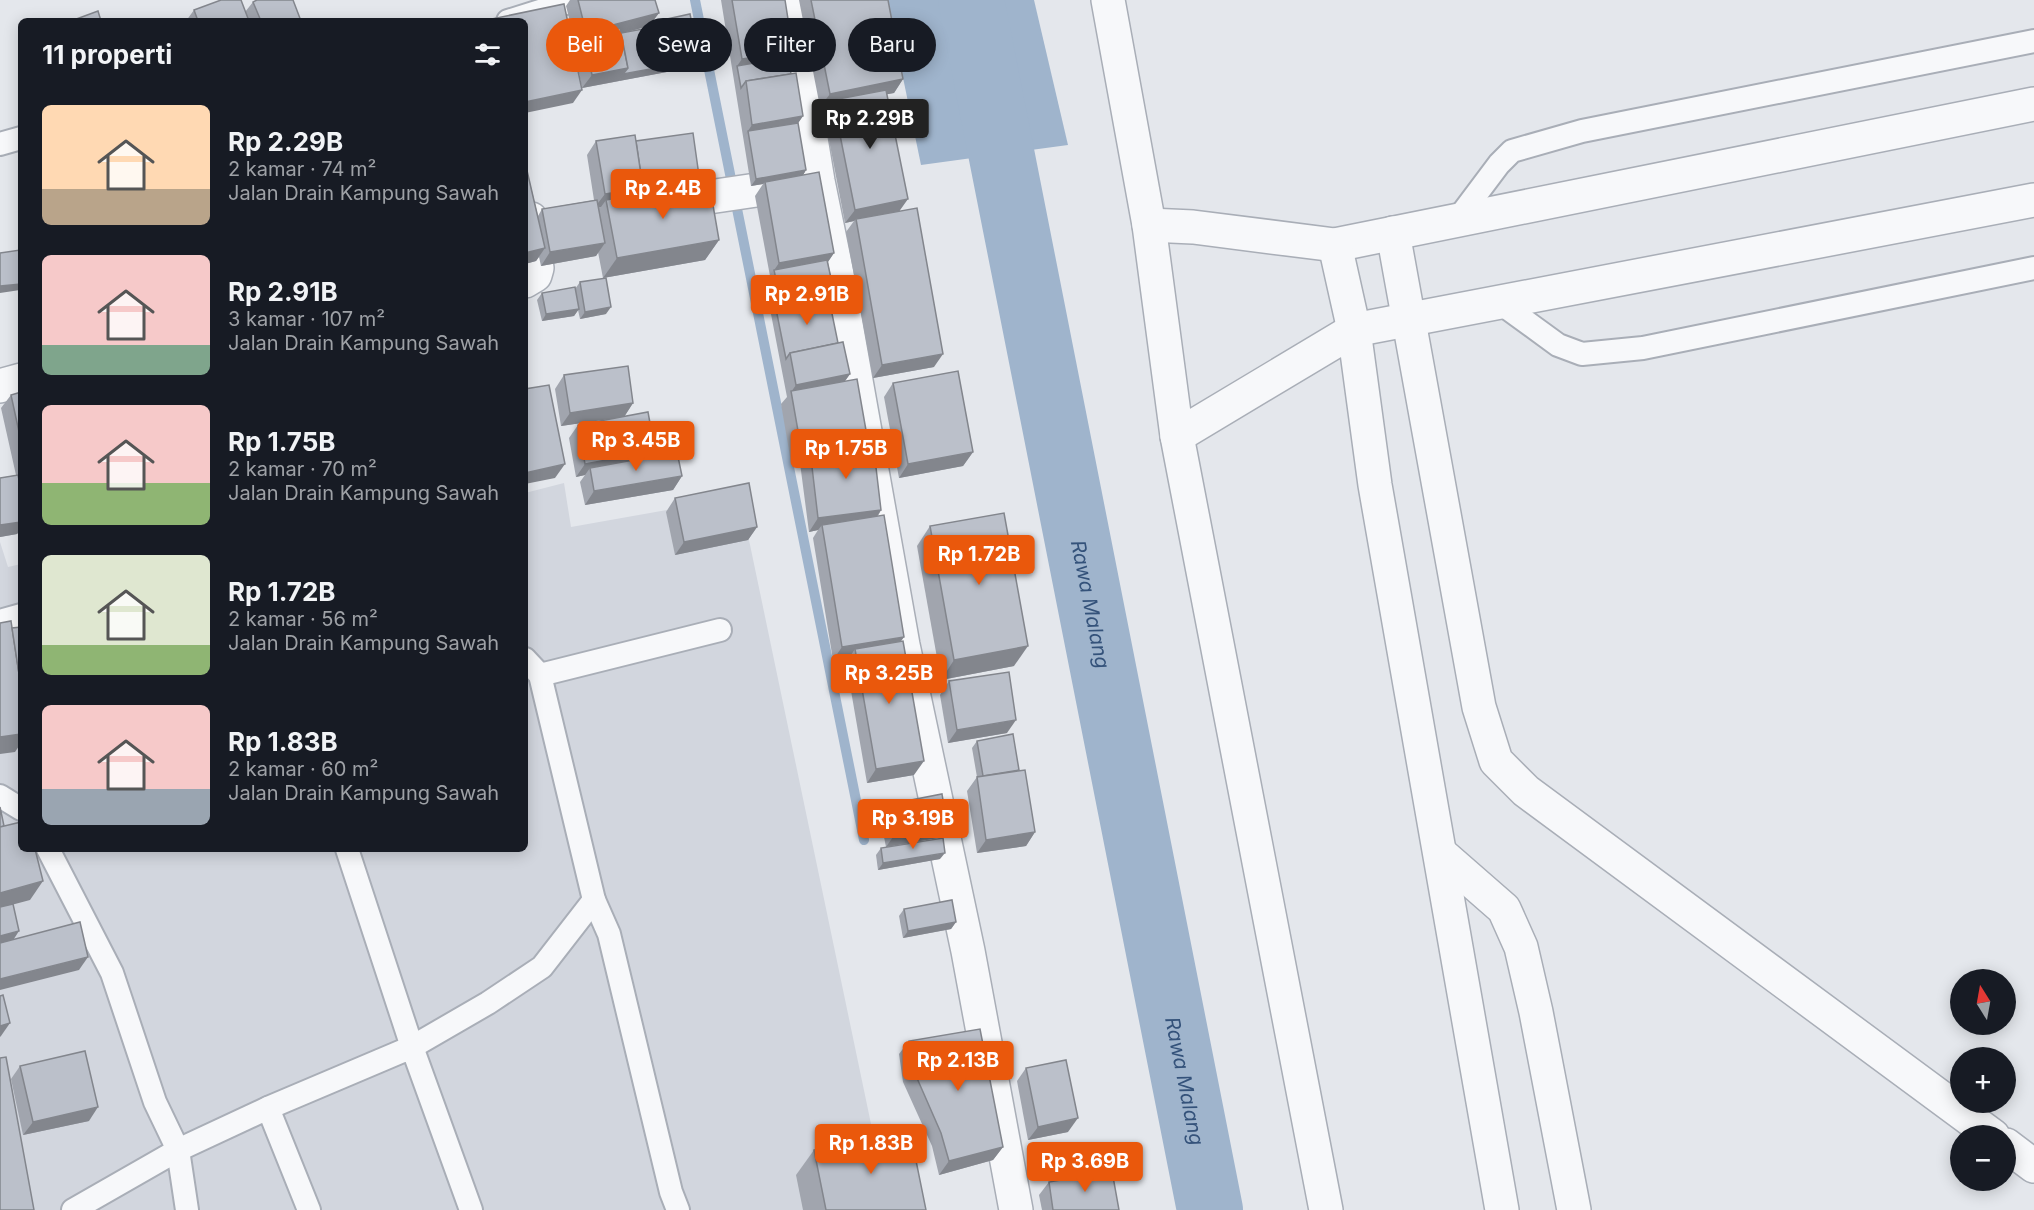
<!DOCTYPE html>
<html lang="id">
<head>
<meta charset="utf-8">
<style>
	body { margin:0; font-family:Inter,sans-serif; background:#242831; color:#f1f3f6; height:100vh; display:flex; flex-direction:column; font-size:22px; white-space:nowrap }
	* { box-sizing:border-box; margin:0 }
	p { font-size:20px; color:#9ea1a6 }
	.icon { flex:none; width:33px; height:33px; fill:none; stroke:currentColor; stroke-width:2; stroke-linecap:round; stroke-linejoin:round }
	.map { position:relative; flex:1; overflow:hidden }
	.details { position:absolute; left:18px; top:18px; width:510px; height:834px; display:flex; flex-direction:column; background:#171b24; border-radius:9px; box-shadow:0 3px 15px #0003 }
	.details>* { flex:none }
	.top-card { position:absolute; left:546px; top:18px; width:570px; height:54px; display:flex; gap:12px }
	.needle { width:39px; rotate:349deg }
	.tools { position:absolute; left:1950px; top:969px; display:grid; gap:12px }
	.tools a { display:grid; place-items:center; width:66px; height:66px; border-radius:50%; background:#171b24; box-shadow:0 3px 15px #0003; font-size:30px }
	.price { position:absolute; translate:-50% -51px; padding:0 14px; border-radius:6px; background:#ea580c; color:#fff; font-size:20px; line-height:39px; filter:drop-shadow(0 2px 3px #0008) }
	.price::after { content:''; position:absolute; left:50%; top:36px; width:18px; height:14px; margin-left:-9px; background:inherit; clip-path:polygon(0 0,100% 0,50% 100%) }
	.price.current { background:#222; color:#fff }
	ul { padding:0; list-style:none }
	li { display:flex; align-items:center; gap:18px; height:150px; padding:0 24px }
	li span { display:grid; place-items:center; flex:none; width:168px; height:120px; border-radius:9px; color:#555 }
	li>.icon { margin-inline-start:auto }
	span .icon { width:72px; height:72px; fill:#fffc; stroke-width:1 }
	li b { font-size:26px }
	h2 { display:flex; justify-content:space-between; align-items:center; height:72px; padding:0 24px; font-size:26px }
	.chip { padding:0 21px; border-radius:27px; background:#171b24; box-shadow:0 3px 15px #0003; font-size:21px; line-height:54px }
	.chip.current { background:#ea580c; color:#fff }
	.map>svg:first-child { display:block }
	.built { fill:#d2d6de }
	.water { fill:#9fb4cc }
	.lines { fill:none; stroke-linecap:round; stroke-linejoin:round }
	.stream { stroke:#9fb4cc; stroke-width:10 }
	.river { stroke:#9fb4cc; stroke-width:66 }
	.service-casing { stroke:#a9aeb7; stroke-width:26 }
	.minor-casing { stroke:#a9aeb7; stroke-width:36 }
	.service { stroke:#f7f8fa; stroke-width:22 }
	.minor { stroke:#f7f8fa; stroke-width:33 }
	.wall { fill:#a1a5ae }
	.shaded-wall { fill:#83868d }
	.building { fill:#bbc0ca; stroke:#83868d; stroke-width:1.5 }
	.labels { text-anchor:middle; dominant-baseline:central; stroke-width:4.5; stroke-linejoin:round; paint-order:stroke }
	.water-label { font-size:20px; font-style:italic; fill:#34527a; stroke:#f4f6f9 }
</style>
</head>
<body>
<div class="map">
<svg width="2034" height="1210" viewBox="0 0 2034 1210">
	<rect width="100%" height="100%" fill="#e4e7ec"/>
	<path class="built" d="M564 483 571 527 740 497 889 1210H0V542L8 567 21 564V849H525V493Z"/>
	<path class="water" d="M887 0H1034L1068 145 921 165Z"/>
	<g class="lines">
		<path class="stream" d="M695 0 864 840"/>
		<path class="river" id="s1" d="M971 0 1210 1210"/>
		<g class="service-casing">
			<g id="service">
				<path d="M508 21 575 0"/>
				<path d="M0 144 21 138"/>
				<path d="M1457 220 1499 164 1512 151 1582 131 2034 41"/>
				<path d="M1499 302 1558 345 1582 354 1643 348 2034 268"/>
				<path d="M0 621 21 615"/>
				<path d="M540 675 720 630"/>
				<path d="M0 796 21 809"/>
				<path d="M48 849 112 973 155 1102 178 1150 268 1108 412 1047 471 1210"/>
				<path d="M347 849 412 1047 488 1003 542 967 594 900 540 675 525 659"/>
				<path d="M594 900 609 934 671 1192 678 1210"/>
				<path d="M268 1108 309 1210"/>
				<path d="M73 1210 178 1150 187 1210"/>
			</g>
		</g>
		<g class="minor-casing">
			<g id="minor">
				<path d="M788 0 818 181 837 274 903 645 968 951 1016 1210"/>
				<path d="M1108 0 1149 225 1177 436 1326 1210"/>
				<path d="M668 203 804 183"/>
				<path d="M1149 225 1193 227 1335 245 2034 104"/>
				<path d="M1393 233 1479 707 1496 761 1526 791 1993 1136"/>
				<path d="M1335 245 1354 330 1375 485 1502 1210"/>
				<path d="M525 281 535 275 537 268 529 222 531 219"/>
				<path d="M0 386 21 380"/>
				<path d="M1177 436 1354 330 2034 200"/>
				<path d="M1441 854 1504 909 1521 947 1536 1012 1574 1210"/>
				<path d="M2006 1145 2034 1166"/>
			</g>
		</g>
		<use href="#service" class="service"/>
		<use href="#minor" class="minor"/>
	</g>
	<g class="wall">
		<path d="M570 0H655L659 13 649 26 624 33 648 28 653 22 688 68 582 88 574 48 577 45H576L566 6Z"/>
		<path d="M721 0H785L793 51 788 57 791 74 803 116 798 123 806 170 803 175 834 253 828 262 834 292 829 299 838 343 850 374 845 381 881 510 878 516 904 637 901 641 914 775 867 783 846 662 849 658 833 660 813 538 818 530 809 532 800 463 803 459 791 462 781 404 787 397 765 283 770 276 755 196 763 184 751 186Z"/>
		<path d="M799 0H888L903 79 894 93 887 94 900 211 934 367 873 378 846 232 854 221 845 223 824 114 830 105 820 107Z"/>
		<path d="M253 2 301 21H186L194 10 245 12Z"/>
		<path d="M596 141H636L700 183 719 240 705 260 603 278 598 252 596 256 541 266 539 257 536 261 525 264V162L538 216 542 209 594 200 587 155Z"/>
		<path d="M580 282 606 314 580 319 578 310 574 316 542 321 537 300 542 293 575 289Z"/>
		<path d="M564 375 633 403 624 417 655 451 651 457 682 476 673 490 585 505 580 482 585 475 576 477 569 438 578 425 614 418 561 426 555 389Z"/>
		<path d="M893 383 973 452 963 466 899 478 884 397Z"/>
		<path d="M21 392V529L17 534 0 537V478L16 475 1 408 11 395Z"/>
		<path d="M675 498 757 527 748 540 675 555 666 512Z"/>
		<path d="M930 526 1014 666 941 680 917 546Z"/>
		<path d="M949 681 1007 733 948 743 940 695Z"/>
		<path d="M977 741 1019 770 1018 771 1035 832 1026 846 977 853 967 791 977 777 972 748Z"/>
		<path d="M890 804 938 838 886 847 880 817Z"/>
		<path d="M881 848 940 859 878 870 876 855Z"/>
		<path d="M904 909 956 922 951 929 903 938 899 916Z"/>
		<path d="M909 1041 1003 1147 993 1160 939 1175 932 1146 903 1082 899 1054Z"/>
		<path d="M20 1066 89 1121 23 1135 11 1079Z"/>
		<path d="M1026 1068 1068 1132 1028 1140 1017 1081Z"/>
		<path d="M814 1150 926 1210H803L796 1175Z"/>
		<path d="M1049 1182 1119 1210H1042L1039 1195Z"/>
	</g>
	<g class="shaded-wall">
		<path d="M659 13 649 26 585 43 584 35 576 45 586 32Z"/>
		<path d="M793 51 783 64 737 66 742 59Z"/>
		<path d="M698 54 688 68 619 81 623 74 656 68 661 61Z"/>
		<path d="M628 68 619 81 582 88 592 75Z"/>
		<path d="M903 79 894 93 834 104 833 100 830 105 820 107 830 94Z"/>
		<path d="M582 90 573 103 525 113V102Z"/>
		<path d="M803 116 794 129 748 131 743 138 752 125Z"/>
		<path d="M806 170 802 177 765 182 763 184 751 186 756 179Z"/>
		<path d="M643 188 639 195 606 200 601 207H595L605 194Z"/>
		<path d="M908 199 898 213 856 219 854 221 845 223 855 210Z"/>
		<path d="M719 240 705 260 603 278 617 258Z"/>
		<path d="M605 243 596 256 541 266 550 252Z"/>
		<path d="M545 248 536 261 525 264V253Z"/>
		<path d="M834 253 825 266 774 270 770 276 779 263Z"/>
		<path d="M21 284V289L20 290 0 293V286Z"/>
		<path d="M834 292 824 306 776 309 781 303Z"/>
		<path d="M611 307 606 314 580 319 585 312Z"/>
		<path d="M579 309 574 316 542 321 546 314Z"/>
		<path d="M943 354 934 367 873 378 882 365Z"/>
		<path d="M850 374 840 388 791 392 796 385Z"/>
		<path d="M633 403 624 417 561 426 570 413Z"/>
		<path d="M867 436 858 450H810L803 459 791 462 801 448Z"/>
		<path d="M655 451 645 465 590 468 585 475 576 477 585 464Z"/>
		<path d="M973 452 963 466 899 478 908 464Z"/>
		<path d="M565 464 555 478 525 484V473Z"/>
		<path d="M682 476 673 490 585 505 594 491Z"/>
		<path d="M881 510 872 524 822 525 818 530 809 532 818 518Z"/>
		<path d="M21 522V529L17 534 0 537V525Z"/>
		<path d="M757 527 748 540 675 555 684 542Z"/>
		<path d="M904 637 894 650 855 649 849 658 833 660 842 647Z"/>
		<path d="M1028 646 1014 666 941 680 954 660Z"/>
		<path d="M1016 720 1007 733 948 743 957 730Z"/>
		<path d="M21 734V743L15 752 0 754V737Z"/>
		<path d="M924 761 914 775 867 783 876 769Z"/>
		<path d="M947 824 938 838 886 847 895 834Z"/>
		<path d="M1035 832 1026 846 977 853 986 840Z"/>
		<path d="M945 853 940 859 878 870 883 863Z"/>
		<path d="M43 881 30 900 0 908V893Z"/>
		<path d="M956 922 951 929 903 938 908 931Z"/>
		<path d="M19 931 10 945 0 947V936Z"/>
		<path d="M88 957 79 970 0 990V979Z"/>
		<path d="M10 1023 1 1036 0 1037V1026Z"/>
		<path d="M98 1107 89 1121 23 1135 33 1122Z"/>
		<path d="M1078 1118 1068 1132 1028 1140 1038 1127Z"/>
		<path d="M1003 1147 993 1160 939 1175 949 1161Z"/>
	</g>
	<g class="building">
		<path d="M221 0H241L249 21H198L194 10Z"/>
		<path d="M257 0H293L301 21H261L253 2Z"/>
		<path d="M578 0H655L659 13 586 32Z"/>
		<path d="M732 0H785L793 51 742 59Z"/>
		<path d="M811 0H888L903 79 830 94Z"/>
		<path d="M564 4 582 90 525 102V21L487 20Z"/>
		<path d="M98 11 101 21H71Z"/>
		<path d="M690 14 698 54 661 61 653 22Z"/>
		<path d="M620 28 628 68 592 75 584 35Z"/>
		<path d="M648 28 656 68 623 74 628 68 621 33Z"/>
		<path d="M788 57 791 74 746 81 741 88 737 66Z"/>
		<path d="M796 73 803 116 752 125 746 81Z"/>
		<path d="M886 90 908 199 855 210 833 100Z"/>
		<path d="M798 123 806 170 756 179 748 131Z"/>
		<path d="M693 133 700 183 640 194 643 188 636 141Z"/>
		<path d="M635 135 643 188 605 194 596 141Z"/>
		<path d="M525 162 545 248 525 253Z"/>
		<path d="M819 172 834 253 779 263 765 182Z"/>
		<path d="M709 182 719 240 617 258 606 200Z"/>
		<path d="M597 200 605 243 550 252 542 209Z"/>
		<path d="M917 208 943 354 882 365 856 219Z"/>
		<path d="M20 250 21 284 0 286V253Z"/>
		<path d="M827 260 834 292 781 303 774 270Z"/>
		<path d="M606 278 611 307 585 312 580 282Z"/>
		<path d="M575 287 579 309 546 314 542 293Z"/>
		<path d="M829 299 838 343 790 353 786 359 776 309Z"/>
		<path d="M843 342 850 374 796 385 790 353Z"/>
		<path d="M628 366 633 403 570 413 564 375Z"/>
		<path d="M958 371 973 452 908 464 893 383Z"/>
		<path d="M857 379 867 436 801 448 791 391Z"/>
		<path d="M549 385 565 464 525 473V389Z"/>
		<path d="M21 392V441L11 395Z"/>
		<path d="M648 412 655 451 585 464 578 425Z"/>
		<path d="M873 442 881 510 818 518 810 450Z"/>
		<path d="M677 452 682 476 594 491 590 468Z"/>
		<path d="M18 475 21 489V522L0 525V478Z"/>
		<path d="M749 483 757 527 684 542 675 498Z"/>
		<path d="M1004 513 1028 646 954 660 930 526Z"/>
		<path d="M884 515 904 637 842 647 822 525Z"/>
		<path d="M11 621 21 687V734L0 737V623Z"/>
		<path d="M21 627V687L12 628Z"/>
		<path d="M903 641 924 761 876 769 855 649Z"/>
		<path d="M1009 672 1016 720 957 730 949 681Z"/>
		<path d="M1013 734 1019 770 983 776 977 741Z"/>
		<path d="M1025 770 1035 832 986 840 977 777Z"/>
		<path d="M942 794 947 824 895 834 890 804Z"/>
		<path d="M0 807 4 826 0 827Z"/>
		<path d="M21 822V849H35L43 881 0 893V827Z"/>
		<path d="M943 838 945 853 883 863 881 848Z"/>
		<path d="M952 900 956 922 908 931 904 909Z"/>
		<path d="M13 904 19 931 0 936V907Z"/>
		<path d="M80 922 88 957 0 979V943Z"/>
		<path d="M3 995 10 1023 0 1026V996Z"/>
		<path d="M980 1029 1003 1147 949 1161 941 1133 913 1069 909 1041Z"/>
		<path d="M85 1051 98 1107 33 1122 20 1066Z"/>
		<path d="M6 1057 34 1210H0V1058Z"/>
		<path d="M1066 1060 1078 1118 1038 1127 1026 1068Z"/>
		<path d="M910 1131 926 1210H826L814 1150Z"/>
		<path d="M1112 1171 1119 1210H1053L1049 1182Z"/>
	</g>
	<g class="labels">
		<g class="water-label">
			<text stroke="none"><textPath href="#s1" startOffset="616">Rawa Malang</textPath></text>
			<text stroke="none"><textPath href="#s1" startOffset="1102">Rawa Malang</textPath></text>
		</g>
	</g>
</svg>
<div class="tools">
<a><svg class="needle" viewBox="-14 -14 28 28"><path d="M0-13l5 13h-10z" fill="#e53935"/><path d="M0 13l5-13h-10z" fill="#9ea1a6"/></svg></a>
<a>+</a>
<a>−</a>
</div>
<b class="price current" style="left:870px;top:150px">Rp 2.29B</b>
<b class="price" style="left:663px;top:220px">Rp 2.4B</b>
<b class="price" style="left:807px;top:326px">Rp 2.91B</b>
<b class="price" style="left:636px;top:472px">Rp 3.45B</b>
<b class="price" style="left:846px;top:480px">Rp 1.75B</b>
<b class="price" style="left:979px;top:586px">Rp 1.72B</b>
<b class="price" style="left:889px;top:705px">Rp 3.25B</b>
<b class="price" style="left:913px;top:850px">Rp 3.19B</b>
<b class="price" style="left:958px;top:1092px">Rp 2.13B</b>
<b class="price" style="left:871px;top:1175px">Rp 1.83B</b>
<b class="price" style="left:1085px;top:1193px">Rp 3.69B</b>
<div class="top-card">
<a class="chip current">Beli</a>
<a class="chip">Sewa</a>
<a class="chip">Filter</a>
<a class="chip">Baru</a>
</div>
<section class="details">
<h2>11 properti<svg class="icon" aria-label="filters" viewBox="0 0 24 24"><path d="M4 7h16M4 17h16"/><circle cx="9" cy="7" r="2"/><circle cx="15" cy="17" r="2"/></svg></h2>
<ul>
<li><span style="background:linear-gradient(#ffd9b3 70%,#b9a48a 0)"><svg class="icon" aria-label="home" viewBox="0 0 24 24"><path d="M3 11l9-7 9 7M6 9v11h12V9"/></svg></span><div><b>Rp 2.29B</b><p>2 kamar · 74 m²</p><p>Jalan Drain Kampung Sawah</p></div></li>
<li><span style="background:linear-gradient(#f6c9c9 75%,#7fa58c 0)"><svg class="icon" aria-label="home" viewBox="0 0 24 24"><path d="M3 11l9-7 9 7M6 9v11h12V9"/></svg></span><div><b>Rp 2.91B</b><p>3 kamar · 107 m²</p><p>Jalan Drain Kampung Sawah</p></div></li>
<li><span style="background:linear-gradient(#f6c9c9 65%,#8fb573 0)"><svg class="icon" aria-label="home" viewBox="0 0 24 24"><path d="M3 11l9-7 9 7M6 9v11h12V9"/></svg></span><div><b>Rp 1.75B</b><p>2 kamar · 70 m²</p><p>Jalan Drain Kampung Sawah</p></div></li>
<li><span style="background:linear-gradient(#dfe7d0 75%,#8fb573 0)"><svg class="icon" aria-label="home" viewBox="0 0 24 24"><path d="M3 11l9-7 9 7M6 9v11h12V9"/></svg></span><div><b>Rp 1.72B</b><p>2 kamar · 56 m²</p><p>Jalan Drain Kampung Sawah</p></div></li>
<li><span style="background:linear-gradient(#f6c9c9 70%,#9aa5b1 0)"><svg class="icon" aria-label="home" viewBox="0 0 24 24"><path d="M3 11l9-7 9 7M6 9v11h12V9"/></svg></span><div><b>Rp 1.83B</b><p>2 kamar · 60 m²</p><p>Jalan Drain Kampung Sawah</p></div></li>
</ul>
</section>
</div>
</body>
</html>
